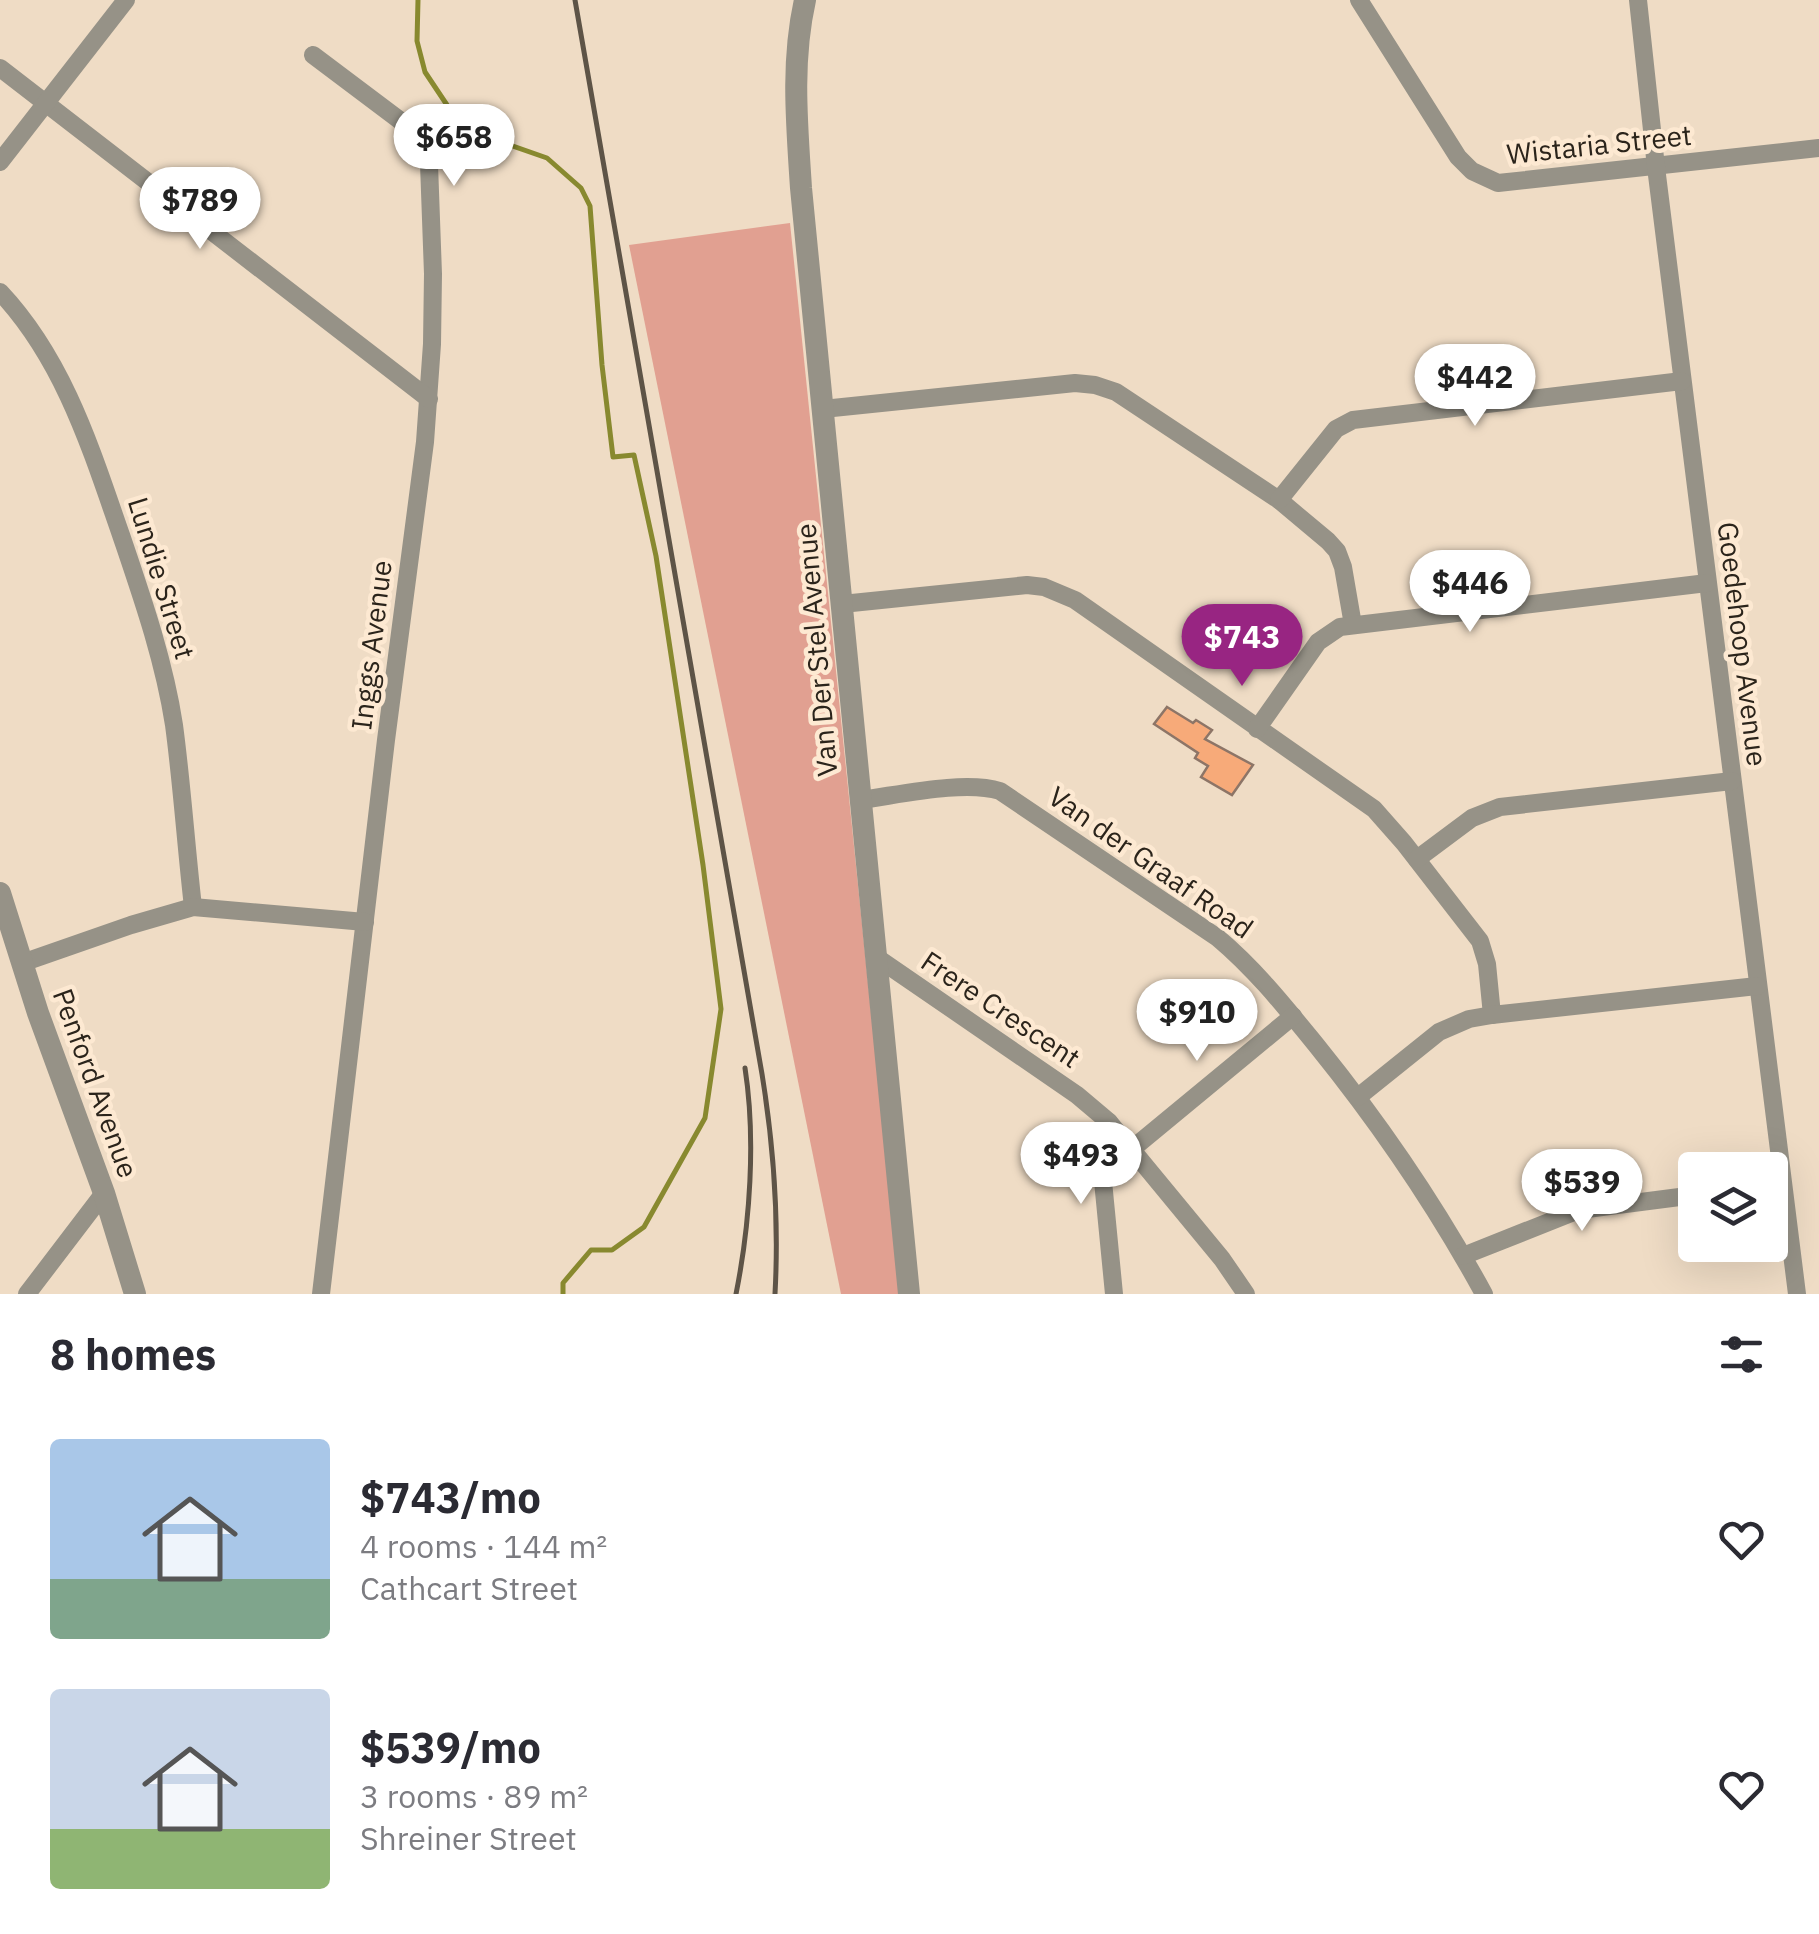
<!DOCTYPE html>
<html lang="en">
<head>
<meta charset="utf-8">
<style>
	body { margin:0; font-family:"IBM Plex Sans",sans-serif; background:#f2f2f3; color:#2b2b33; height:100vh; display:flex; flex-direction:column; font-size:38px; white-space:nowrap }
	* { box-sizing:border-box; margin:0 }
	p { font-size:32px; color:#7c7c81 }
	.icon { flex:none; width:55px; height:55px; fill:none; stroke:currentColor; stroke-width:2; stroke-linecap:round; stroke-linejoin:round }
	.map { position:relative; height:1294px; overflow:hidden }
	.side { display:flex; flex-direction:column; background:#fff; flex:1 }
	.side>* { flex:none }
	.controls { position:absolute; left:1678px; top:1152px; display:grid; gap:20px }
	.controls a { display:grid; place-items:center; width:110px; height:110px; border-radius:10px; background:#fff; box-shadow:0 10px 40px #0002; font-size:50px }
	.price { position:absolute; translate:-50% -85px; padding:0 22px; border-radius:35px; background:#fff; color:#222; font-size:32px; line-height:65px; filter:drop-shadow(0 2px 5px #0008) }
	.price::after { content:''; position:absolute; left:50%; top:60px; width:30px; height:22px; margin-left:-15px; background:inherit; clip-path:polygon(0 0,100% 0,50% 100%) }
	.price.active { background:#982582; color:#fff }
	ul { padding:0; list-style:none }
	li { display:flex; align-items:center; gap:30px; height:250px; padding:0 50px }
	li span { display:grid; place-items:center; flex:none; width:280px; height:200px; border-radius:10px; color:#555 }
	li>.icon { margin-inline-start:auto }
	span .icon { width:120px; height:120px; fill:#fffc; stroke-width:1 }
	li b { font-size:42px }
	h2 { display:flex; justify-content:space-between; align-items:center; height:120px; padding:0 50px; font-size:42px }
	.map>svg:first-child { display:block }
	.green { fill:#e1a091 }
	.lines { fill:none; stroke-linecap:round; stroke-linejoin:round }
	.stream { stroke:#88892f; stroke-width:5 }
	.building { fill:#f7aa79; stroke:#8d7567; stroke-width:2.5 }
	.minor { stroke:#969287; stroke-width:18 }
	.tertiary { stroke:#969287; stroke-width:22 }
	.rail { stroke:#5e5447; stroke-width:5 }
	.labels { text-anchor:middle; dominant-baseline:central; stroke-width:9; stroke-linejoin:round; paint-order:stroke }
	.street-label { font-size:28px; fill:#2b241b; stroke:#fde9d2 }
</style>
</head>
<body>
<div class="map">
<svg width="1819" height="1294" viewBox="0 0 1819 1294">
	<rect width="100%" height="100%" fill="#efdcc5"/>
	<path class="green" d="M790 223 900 1294H841L629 245Z"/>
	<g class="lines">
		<path class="stream" d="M418 0 417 41 425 72 447 105 481 135 547 158 581 188 590 206 602 365 613 457 634 455 656 556 703 865 721 1009 705 1118 644 1227 612 1250H591L563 1283V1294"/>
	</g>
	<path class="building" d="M1167 707 1193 723 1196 720 1212 730 1205 739 1253 765 1232 795 1201 777 1208 766 1195 758 1198 753 1154 724Z"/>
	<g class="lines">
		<g class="minor">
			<path d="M1359 0 1458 157 1472 171 1498 183 1819 148"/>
			<path d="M1638 0 1656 167 1797 1294"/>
			<path d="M313 55 422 137 429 164 433 274 432 344 425 442 386 740 321 1294"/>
			<path d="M0 68 429 399"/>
			<path d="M0 162 126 0"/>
			<path d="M0 292C64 360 91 449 121 535 142 597 164 660 174 725 182 785 186 846 193 907"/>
			<path d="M823 409 1075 383 1095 385 1116 392 1279 500 1328 541 1337 551 1343 567 1353 625"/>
			<path d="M1279 500 1336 429 1353 420 1682 381"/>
			<path d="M842 604 1027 585 1044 587 1075 600 1374 809 1404 843 1480 941 1487 964 1492 1015"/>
			<path d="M1257 729 1318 642 1340 627 1707 583"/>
			<path d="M860 800C899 795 964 780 1000 791L1218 938C1256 970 1286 1008 1317 1046 1380 1124 1436 1206 1484 1294"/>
			<path d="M1417 859 1472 818 1500 807 1732 781"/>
			<path d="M876 957 1077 1095 1109 1122 1222 1259 1246 1294"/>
			<path d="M22 963 131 925 193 907 365 922"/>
			<path d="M1358 1097 1439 1032 1469 1019 1492 1015 1757 986"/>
			<path d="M1109 1122 1103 1148 1102 1171 1114 1294"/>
			<path d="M1132 1149 1293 1016"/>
			<path d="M1463 1256 1579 1210 1695 1195"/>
			<path d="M27 1294 104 1193"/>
		</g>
		<g class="tertiary">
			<path d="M805 0C791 62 797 125 801 188L909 1294"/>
			<path d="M0 893 38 1013 104 1193 135 1294"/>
		</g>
		<g class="rail">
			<path d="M575 0 762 1074C774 1148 779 1220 775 1294"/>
			<path d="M736 1294C750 1224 756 1139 745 1068"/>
		</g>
	</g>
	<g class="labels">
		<g class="street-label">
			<text transform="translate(1599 144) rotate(-6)">Wistaria Street</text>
			<text transform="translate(162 578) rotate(73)">Lundie Street</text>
			<text transform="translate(1743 644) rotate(83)">Goedehoop Avenue</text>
			<text transform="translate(371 645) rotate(-83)">Inggs Avenue</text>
			<text transform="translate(816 650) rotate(-95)">Van Der Stel Avenue</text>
			<text transform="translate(1151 862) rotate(35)">Van der Graaf Road</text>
			<text transform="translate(1001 1009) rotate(34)">Frere Crescent</text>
			<text transform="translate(96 1083) rotate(70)">Penford Avenue</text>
		</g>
	</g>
</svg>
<div class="controls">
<a><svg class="icon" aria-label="layers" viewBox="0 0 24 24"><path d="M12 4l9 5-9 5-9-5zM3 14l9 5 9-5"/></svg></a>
</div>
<b class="price" style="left:454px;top:189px">$658</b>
<b class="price" style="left:200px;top:252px">$789</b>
<b class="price" style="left:1475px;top:429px">$442</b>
<b class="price" style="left:1470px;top:635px">$446</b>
<b class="price active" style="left:1242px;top:689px">$743</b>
<b class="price" style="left:1197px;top:1064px">$910</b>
<b class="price" style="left:1081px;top:1207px">$493</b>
<b class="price" style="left:1582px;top:1234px">$539</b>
</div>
<section class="side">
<h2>8 homes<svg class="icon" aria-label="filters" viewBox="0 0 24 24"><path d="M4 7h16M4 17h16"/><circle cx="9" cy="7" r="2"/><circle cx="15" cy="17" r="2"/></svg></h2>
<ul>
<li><span style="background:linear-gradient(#a9c7e8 70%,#7fa58c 0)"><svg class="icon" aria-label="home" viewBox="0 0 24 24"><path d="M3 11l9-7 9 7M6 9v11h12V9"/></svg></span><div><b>$743/mo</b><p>4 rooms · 144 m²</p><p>Cathcart Street</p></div><svg class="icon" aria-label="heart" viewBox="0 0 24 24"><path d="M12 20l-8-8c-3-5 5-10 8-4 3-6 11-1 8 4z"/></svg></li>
<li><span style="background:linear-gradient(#c9d6e8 70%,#8fb573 0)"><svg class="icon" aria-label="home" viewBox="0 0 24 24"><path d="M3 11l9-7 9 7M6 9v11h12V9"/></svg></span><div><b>$539/mo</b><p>3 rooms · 89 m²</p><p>Shreiner Street</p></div><svg class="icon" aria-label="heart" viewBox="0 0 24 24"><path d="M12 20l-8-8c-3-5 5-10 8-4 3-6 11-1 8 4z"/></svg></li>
</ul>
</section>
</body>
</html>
